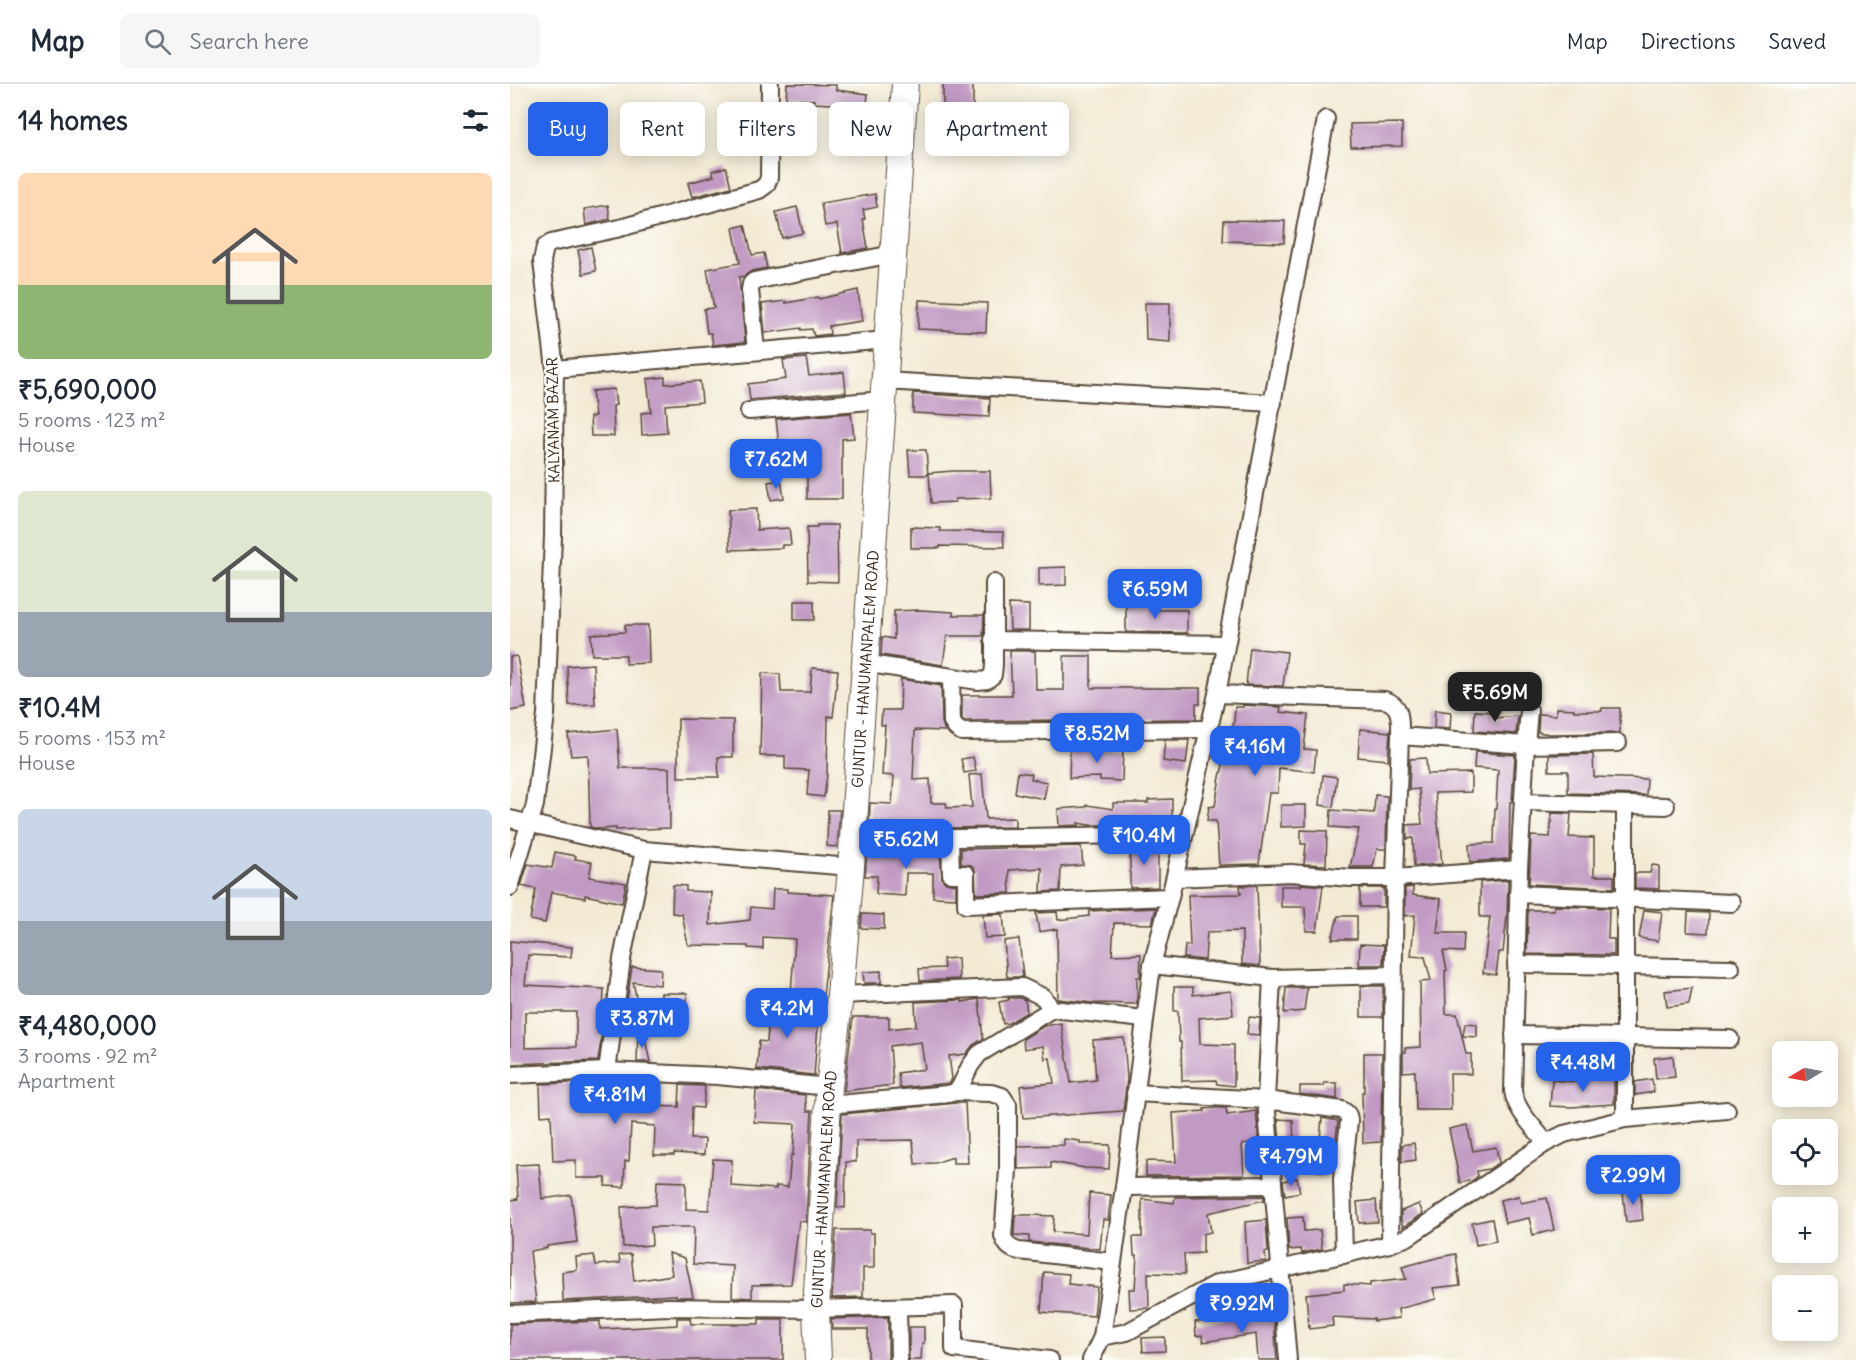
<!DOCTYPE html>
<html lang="en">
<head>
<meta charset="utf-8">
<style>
	body { margin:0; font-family:Delius,sans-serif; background:#f6f6f7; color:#1f2937; height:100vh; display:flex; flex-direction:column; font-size:22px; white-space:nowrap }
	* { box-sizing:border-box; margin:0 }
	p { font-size:20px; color:#747a83 }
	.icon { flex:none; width:33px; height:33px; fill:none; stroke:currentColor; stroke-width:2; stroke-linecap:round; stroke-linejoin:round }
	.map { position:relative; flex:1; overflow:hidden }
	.sheet { display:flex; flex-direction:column; background:#fff; width:510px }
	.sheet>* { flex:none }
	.banner { position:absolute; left:18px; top:18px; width:570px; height:54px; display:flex; gap:12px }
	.needle { width:39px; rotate:260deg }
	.fabs { position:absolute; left:1262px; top:957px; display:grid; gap:12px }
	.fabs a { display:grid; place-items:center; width:66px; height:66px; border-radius:9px; background:#fff; box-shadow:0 3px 15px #0003; font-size:30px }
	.price { position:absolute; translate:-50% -51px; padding:0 14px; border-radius:12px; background:#2563eb; color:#fff; font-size:20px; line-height:39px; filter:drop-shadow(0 2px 3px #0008) }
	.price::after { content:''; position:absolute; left:50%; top:36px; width:18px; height:14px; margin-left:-9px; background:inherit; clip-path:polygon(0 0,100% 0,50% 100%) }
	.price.selected { background:#222; color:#fff }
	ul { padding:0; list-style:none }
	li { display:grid; align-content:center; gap:12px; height:318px; padding:0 18px }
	li span { display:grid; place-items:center; height:186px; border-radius:9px; color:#555 }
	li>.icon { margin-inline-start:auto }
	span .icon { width:108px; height:108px; fill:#fffc; stroke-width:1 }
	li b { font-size:26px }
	h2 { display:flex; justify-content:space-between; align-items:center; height:72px; padding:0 18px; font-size:26px }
	.chip { padding:0 21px; border-radius:9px; background:#fff; box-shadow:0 3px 15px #0003; font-size:21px; line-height:54px }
	.chip.selected { background:#2563eb; color:#fff }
	header { display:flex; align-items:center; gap:36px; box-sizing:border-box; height:84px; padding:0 30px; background:#fff; border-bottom:2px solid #e0e1e3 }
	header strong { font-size:28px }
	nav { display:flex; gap:33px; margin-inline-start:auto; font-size:21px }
	.search { width:420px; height:54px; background:#f6f6f7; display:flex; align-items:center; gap:15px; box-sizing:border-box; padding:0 21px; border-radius:9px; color:#747a83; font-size:22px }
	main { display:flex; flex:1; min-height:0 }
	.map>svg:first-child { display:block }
	.building { fill:#c19ac3; fill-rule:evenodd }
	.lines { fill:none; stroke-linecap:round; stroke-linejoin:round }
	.street-casing { stroke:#574739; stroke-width:20 }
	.primary-casing { stroke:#574739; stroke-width:28 }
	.street { stroke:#fff; stroke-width:16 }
	.primary { stroke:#fff; stroke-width:26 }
	.labels { text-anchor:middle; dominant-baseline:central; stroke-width:5; stroke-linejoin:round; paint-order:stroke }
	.street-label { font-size:15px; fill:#3b2a1e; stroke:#fdfcf7 }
</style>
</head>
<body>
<header>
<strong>Map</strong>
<div class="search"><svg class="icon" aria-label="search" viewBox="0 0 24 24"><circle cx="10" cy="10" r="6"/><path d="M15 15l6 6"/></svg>Search here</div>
<nav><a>Map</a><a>Directions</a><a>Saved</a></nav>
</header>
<main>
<section class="sheet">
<h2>14 homes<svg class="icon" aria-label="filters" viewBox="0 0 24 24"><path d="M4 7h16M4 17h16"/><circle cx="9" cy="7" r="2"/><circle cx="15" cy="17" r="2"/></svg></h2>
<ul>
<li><span style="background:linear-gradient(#ffd9b3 60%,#8fb573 0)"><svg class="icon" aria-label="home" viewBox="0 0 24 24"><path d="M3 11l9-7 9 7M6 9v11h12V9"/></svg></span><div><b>₹5,690,000</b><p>5 rooms · 123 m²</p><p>House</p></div></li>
<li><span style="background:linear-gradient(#dfe7d0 65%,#9aa5b1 0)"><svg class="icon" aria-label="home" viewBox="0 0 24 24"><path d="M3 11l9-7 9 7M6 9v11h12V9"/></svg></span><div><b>₹10.4M</b><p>5 rooms · 153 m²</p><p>House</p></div></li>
<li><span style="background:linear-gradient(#c9d6e8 60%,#9aa5b1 0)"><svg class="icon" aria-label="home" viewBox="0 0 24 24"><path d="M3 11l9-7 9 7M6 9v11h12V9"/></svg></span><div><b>₹4,480,000</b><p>3 rooms · 92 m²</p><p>Apartment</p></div></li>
</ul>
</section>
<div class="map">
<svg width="1346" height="1276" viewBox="0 0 1346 1276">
	<rect width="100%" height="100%" fill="#fdfcf7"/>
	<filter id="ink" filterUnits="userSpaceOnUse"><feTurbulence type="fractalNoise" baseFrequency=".0167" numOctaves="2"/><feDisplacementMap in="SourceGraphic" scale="12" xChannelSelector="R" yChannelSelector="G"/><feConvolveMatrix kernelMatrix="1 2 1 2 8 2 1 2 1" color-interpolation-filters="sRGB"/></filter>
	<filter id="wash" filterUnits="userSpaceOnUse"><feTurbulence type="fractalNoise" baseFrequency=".008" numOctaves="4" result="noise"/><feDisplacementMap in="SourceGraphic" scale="24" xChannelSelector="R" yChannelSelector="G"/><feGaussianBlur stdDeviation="1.35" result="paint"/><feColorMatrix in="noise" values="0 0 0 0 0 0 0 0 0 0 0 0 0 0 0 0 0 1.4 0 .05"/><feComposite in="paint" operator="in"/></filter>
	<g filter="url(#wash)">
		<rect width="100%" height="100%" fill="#f3ead4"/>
		<g id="blocks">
			<g class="building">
				<path d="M277 0 326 1V6L358 10 356 29 338 28 339 21 303 19 304 16 276 15Z"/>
				<path d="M433 0H463V27L478 28 477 62 427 60 428 26H433Z"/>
				<path d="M892 39V62L841 63 840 40Z"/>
				<path d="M216 83 221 103 182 113 178 99 204 92 202 87Z"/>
				<path d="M365 110 367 123 353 126 355 135H353L358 164 332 169 327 140 315 142 311 119Z"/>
				<path d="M98 121 100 135 76 141 74 125Z"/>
				<path d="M287 123 293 149 272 154 266 128Z"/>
				<path d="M714 136 775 137 774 159 713 157Z"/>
				<path d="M235 141 242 171 254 169 257 184 242 187 234 192 229 193 235 258 203 261 201 249H197L194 225 204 224 197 185 230 179 223 144Z"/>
				<path d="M81 163 86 187 73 190 68 166Z"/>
				<path d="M348 206 352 237 319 242 320 250 304 252 302 245 291 246V244L255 249 252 220 276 217V219L308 213 309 215Z"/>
				<path d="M409 216 477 219 476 248 408 245Z"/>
				<path d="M635 219H660V258L636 256Z"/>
				<path d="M296 274 299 292 334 288 336 308 240 316 238 300 276 295 273 276Z"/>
				<path d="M155 293V300L190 297 192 318 155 321 157 349 132 351 131 329 141 328 137 295Z"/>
				<path d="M104 305 106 321 103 322 104 352H81L80 333 85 332 82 307Z"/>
				<path d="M403 309 480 314 479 333 403 329Z"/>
				<path d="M341 329 344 354 332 355V415H297V359L269 362 266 335Z"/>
				<path d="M398 366H416L418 391H400Z"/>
				<path d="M443 387H480L481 414 445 415V418L421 419 419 389Z"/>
				<path d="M271 396 274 414 261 416 258 398Z"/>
				<path d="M246 425 247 446 279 444 281 461H272V464L220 466 218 426Z"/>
				<path d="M307 441H327L328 498 298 497 297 443H307Z"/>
				<path d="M401 443 430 444V447L493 448 494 463 430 462V464H401Z"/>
				<path d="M556 483V501L529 502V484Z"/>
				<rect x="284" y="517" width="20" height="19"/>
				<path d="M499 520 519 521V546H500Z"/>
				<path d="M616 521 643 522V526H677V549L616 548Z"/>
				<path d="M410 526 443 528V531H474L473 552H437L433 581 371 571 372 553 384 555V527Z"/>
				<path d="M115 541H138L139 579 116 580V571H82L81 550 115 548Z"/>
				<path d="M740 564 777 568 773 602 736 601Z"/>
				<path d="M500 567H525L526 606H554V572H581V604H690V620H686V635L455 637 452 635V611H502Z"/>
				<path d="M7 572 16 624 0 627V573Z"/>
				<path d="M83 580 85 620 59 621 57 582Z"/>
				<path d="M302 584 328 586 323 633 318 632 317 691 314 713 297 711 299 686 275 685V672H250L252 589 270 590 271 608H300Z"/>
				<path d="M391 595 431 602 432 638 435 647 405 646 403 696 420 695 421 719H436L437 724 462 723 459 691 472 690 476 735 505 734V743L359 745 360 719 382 720 384 692 372 691 375 641H371L372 626H390Z"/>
				<path d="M733 621 771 623 770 628 798 631 794 665 806 666 804 688 769 684 768 709H759L749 780 709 781 706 737H697L699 723 705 722 710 693 724 638 725 623H733Z"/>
				<path d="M1046 624 1064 625V627H1092V624H1110V649L1040 650 1028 648 1029 630 1046 631Z"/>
				<path d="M925 626 941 628 940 645 924 644Z"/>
				<path d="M965 627 984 628V634L1008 632 1006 650 964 647Z"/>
				<path d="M168 635 223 636V673H208L209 693H168Z"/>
				<path d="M107 645 110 684H159L160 744 106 746V744L89 745 80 743 78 671 61 672 58 650Z"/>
				<path d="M850 645 880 648 878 676 848 673Z"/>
				<path d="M655 656H679L676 680 653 677Z"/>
				<path d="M613 664 612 697 590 696V693L559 694 560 665Z"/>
				<path d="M965 668 1005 671 1002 718H1000L999 775 960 778 959 760 984 759 985 725H986L988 686 964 684Z"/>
				<path d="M1083 670 1084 693 1137 695 1136 711 1058 709V687H1039V671Z"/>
				<path d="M463 673 466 687 454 689 451 675Z"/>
				<path d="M916 674 917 690 961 689V708L925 709 932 780 904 782 903 754 897 755V741L912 740 909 705 899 706 900 675Z"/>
				<path d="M508 688 522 690 521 695 537 698 534 715 505 709Z"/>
				<path d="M813 691 827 693 823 723 810 721Z"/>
				<path d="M865 711 877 712 876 765H867L863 783H840L849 745 820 743 821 726 864 729Z"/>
				<path d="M662 715V740L579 741 568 739 569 741 549 742 548 725 576 723 577 721 603 725V719H638V716Z"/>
				<path d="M771 721H796V742L771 743Z"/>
				<path d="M318 726H330L327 763 317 762Z"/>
				<path d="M1042 729 1061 730 1059 753 1084 754V792H1104V804L1019 800 1021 752 1040 753Z"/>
				<path d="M791 746 817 747 816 781 794 780 796 760H791Z"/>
				<path d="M620 761H648V803L620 804Z"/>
				<path d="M571 762 573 781 551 783 550 807 531 808 532 784 499 786 500 809 466 810 465 785 461 781 451 780V765Z"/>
				<path d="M430 765 432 795 436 799 446 801V814L423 813V789H396L395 812 366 810 367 792H355L357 766Z"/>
				<path d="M45 768 66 772 65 775 82 778 79 793 116 799 112 819 75 811V814L41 808 35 839 20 836 26 805 11 802 18 780 42 784Z"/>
				<path d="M1142 781 1149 782V805L1125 804V789H1140Z"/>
				<path d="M998 796 997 832 993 868H989L986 891 973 889 980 833H970V798Z"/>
				<path d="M791 800 813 802 807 847H796L795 823H771V802H791Z"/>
				<path d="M163 801 176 802V807L201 808 200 841 240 836 241 823 262 825 263 805H277V808L324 811 313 912 281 909 285 855 253 853V865L238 864V862L178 861 172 830 162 829Z"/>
				<path d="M745 801 747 802 750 882 732 880V847L697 848 695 876 674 874 675 861 680 862 678 811 731 810 730 802Z"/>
				<path d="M903 803V811L931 815 927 849H954L953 868 933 867 937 886 935 887 936 930H947L956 970H961V990H940L941 1026H906L905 987 893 988V968H896L895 964 911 963 910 898 921 897 915 873 901 872 905 831 895 832V804Z"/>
				<rect x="850" y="804" width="24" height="19"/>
				<path d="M1044 822 1099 824 1098 855H1104V871L1017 870 1018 826H1044Z"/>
				<path d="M646 824 642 840 604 839 602 871 631 870 630 893H627V920L583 919 548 915 547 845 529 848 526 829 547 828 548 836 579 832V827Z"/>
				<path d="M1134 826 1152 828 1148 857 1129 854Z"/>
				<path d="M1178 828 1199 829 1198 849 1177 848Z"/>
				<path d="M352 830 374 831V845L351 844Z"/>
				<path d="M493 830 495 853 475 854 473 831Z"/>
				<path d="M828 832H847V855H822Z"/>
				<path d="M509 855 513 893H497L494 857Z"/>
				<path d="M0 857 62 863 61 873 18 871 15 901 94 905 92 949 88 977 0 980ZM15 928H66V963L15 964Z"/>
				<path d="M850 860 874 861 873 881H849Z"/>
				<path d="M448 874 449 895 410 897 409 885 434 884 433 875Z"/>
				<path d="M122 883 151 885 150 901 123 898 130 932 116 935 115 931Z"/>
				<path d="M371 887V899H354L353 888Z"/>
				<rect x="851" y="902" width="22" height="31"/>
				<path d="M664 903H683V911L721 907 723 931 689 934 690 960 724 961V1002L707 1000 706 996 672 997 671 958H669L668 927H664Z"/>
				<path d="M776 904H797L794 927 774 929Z"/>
				<path d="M1182 904 1179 920 1157 923 1155 907Z"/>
				<path d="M151 909H177V939L151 940Z"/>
				<path d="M253 910 285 913 284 940 308 942 304 991 247 985 249 957 257 958 259 930H251Z"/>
				<path d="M498 914H510L515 916 517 928 499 939 493 940 489 918 499 916Z"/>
				<path d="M469 915 473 955 463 961 456 970 439 972 442 994 440 999 390 1004 388 989 415 985 411 958 380 962 383 1001 334 1007 343 933H379V945L406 942 405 918 452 916V918Z"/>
				<path d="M739 933 750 934 749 951 737 950Z"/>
				<path d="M551 939 561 999 586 996 583 956 614 954 617 995 613 1027 513 1034 510 1002 544 999 540 974 535 975 533 962 514 965 513 955 534 942Z"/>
				<path d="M955 939 967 940V953L953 952Z"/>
				<path d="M133 946 140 978H127L128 947Z"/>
				<path d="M854 969H872L871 1058 853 1059 852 1008H854Z"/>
				<path d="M1163 972 1165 993 1146 995 1144 974Z"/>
				<path d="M1104 993V1020L1061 1023 1040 1022 1042 996 1077 999V995Z"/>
				<path d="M1142 995 1144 1008 1125 1011V998Z"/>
				<path d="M91 998V1001L127 1002V999H141L140 1022 169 1023 170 1001 195 1002 193 1024 182 1023 181 1055H195L194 1071 164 1069V1071H144L145 1042 121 1040 119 1077H115L114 1103 95 1102 96 1094H66V1076L43 1077 41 1031 31 1032 30 1000Z"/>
				<path d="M814 999H827V1015L790 1010V1002H814Z"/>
				<path d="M246 1006 295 1011 297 1027H302L296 1138 289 1137 281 1200 242 1201V1214L222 1213 223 1182 183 1180 184 1143H141L142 1161 113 1163 111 1123 146 1121 147 1097 176 1098V1125L199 1126 203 1075 222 1076 221 1102 266 1105V1102L278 1103 281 1071H283L285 1040 244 1038Z"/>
				<path d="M446 1019H455L458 1079H443V1073L425 1079 405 1080 403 1056 346 1057V1078H336L335 1124 327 1123 332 1030Z"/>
				<path d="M705 1024H716L717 1031 746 1027 749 1057 732 1060 734 1091 636 1092V1077L666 1078 663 1029 695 1027 694 1025Z"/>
				<path d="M812 1034 828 1037 822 1088 807 1087Z"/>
				<path d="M768 1035 783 1036 784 1061H770Z"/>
				<path d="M957 1041 963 1067 986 1063 989 1078 979 1085 967 1087 968 1092 963 1096 950 1099 939 1045Z"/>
				<path d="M554 1055 570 1057V1060L600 1061 599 1085 575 1084 541 1078V1084L508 1085V1062L554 1061Z"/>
				<path d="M904 1059 906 1076 892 1078V1061Z"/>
				<path d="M29 1080 32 1115 61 1111 67 1158 37 1162V1164L20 1167 26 1218 0 1219V1116L8 1115 6 1081Z"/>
				<path d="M787 1094 790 1108 775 1111 773 1097Z"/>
				<path d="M1130 1106 1133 1136 1116 1138 1113 1108Z"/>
				<path d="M579 1109 601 1111 598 1136 593 1135 590 1165 519 1158V1152L504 1151 505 1131H520L544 1132 543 1148 577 1150Z"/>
				<path d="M754 1112V1116L698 1129 701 1148 693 1150V1169L674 1170 675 1190 638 1189 639 1224 620 1225 619 1205H625L627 1171H624L623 1153H632V1115L664 1119 665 1113Z"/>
				<path d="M1009 1112 1011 1119 1037 1114 1044 1146 1023 1151 1019 1134 995 1139 990 1116Z"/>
				<path d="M866 1116 868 1138 849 1139 847 1118Z"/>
				<path d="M909 1120 913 1130 893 1143 891 1136V1127Z"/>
				<path d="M793 1133 794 1147 810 1146 812 1165 792 1169 791 1165 779 1166 777 1134Z"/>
				<path d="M982 1135 986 1157 966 1161 962 1139Z"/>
				<path d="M756 1136 758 1168H755L756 1177 737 1179 735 1138Z"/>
				<path d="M326 1146H360V1149H364V1184H353V1213L322 1214Z"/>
				<path d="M159 1169 175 1174 183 1213H167L166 1211 53 1217 52 1188 67 1186 66 1173 84 1171 86 1181 110 1179 109 1171 121 1170 124 1197 162 1191Z"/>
				<path d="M946 1170 950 1201 923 1204 926 1215 888 1225 889 1234 864 1237V1235L822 1233 823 1242 799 1245 796 1210 834 1206V1200L860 1202V1199L896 1195 892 1183 930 1173Z"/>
				<path d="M534 1188 559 1190 558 1200 587 1203 584 1232 531 1228Z"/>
				<path d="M726 1231 728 1239 764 1236 767 1276H748L746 1250 693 1258 692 1251 686 1252 685 1238 714 1236V1233Z"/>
				<path d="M378 1233V1276H358V1245H322L321 1235Z"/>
				<path d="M167 1234H180L181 1240H249V1235H273V1276H0V1240L90 1237V1245L116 1244 167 1241Z"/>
				<path d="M399 1243H414V1259H412L411 1276H399Z"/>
				<path d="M655 1253V1267L633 1268 632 1254Z"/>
			</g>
		</g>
	</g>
	<g filter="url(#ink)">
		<use href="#blocks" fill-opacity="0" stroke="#574739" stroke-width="1.5"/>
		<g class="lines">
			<g class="street-casing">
				<g id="street">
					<path d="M246 267 240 206 241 200 244 197 383 170"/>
					<path d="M45 285 377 256"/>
					<path d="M374 297 763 319"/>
					<path d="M239 327 373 316"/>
					<path d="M483 556 716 560"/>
					<path d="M354 579 468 597 477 596 483 591 484 581V499"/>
					<path d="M441 593 442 638 446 644 452 648 699 645"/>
					<path d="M707 610 875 616C892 621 890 637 890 652L885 794 880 1160"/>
					<path d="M1019 626 1016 661 1009 785 1003 1007C1006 1027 1024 1043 1036 1059"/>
					<path d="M890 652 1016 661 1108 659"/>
					<path d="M1013 718 1156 722"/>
					<path d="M1115 721V1035"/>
					<path d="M0 735 134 766 341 783"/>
					<path d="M440 754 441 790H456V821L660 813"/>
					<path d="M342 756 673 750"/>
					<path d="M665 794 781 789 841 794H885L1009 785"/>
					<path d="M0 803 25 721 36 630 43 452 45 285 32 177 35 163 41 159 106 145 249 106 256 101 259 94 260 0"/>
					<path d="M1008 810 1222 819"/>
					<path d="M1006 880 1221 884"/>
					<path d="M642 881 762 894 883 891"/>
					<path d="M762 894 756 1016 778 1276"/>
					<path d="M330 911 512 903 533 913 542 925 634 935"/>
					<path d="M1004 951 1220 955"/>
					<path d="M97 987 112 875 134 766"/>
					<path d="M0 991 97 987 208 992 319 1003"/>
					<path d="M445 1008 481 1009 492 1012 498 1021V1086L493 1152C496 1161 500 1165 509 1167L603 1178"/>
					<path d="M625 1009 756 1016 832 1026C838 1029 839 1032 839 1038L832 1095 834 1171"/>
					<path d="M318 1021 438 1010 445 1008 450 1003 460 982 469 970 542 925"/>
					<path d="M614 1103 762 1101"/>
					<path d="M388 1223 389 1276"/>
					<path d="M0 1230 158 1223 306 1225 444 1221V1265L540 1276"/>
					<path d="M592 1253 617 1248 708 1199 880 1160 898 1153 1036 1059 1054 1050 1115 1035 1217 1026"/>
					<path d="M581 1276 592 1253 614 1103 642 881 660 813 707 610 816 35"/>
				</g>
			</g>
			<g class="primary-casing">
				<g id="primary">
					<path id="s1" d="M308 1276 306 1225 319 1003 330 911 341 783 395 0"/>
				</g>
			</g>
			<use href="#street" class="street"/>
			<use href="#primary" class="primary"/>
		</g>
	</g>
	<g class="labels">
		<g class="street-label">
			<text transform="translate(43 336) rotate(-91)">KALYANAM BAZAR</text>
			<text stroke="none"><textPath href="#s1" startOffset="693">GUNTUR - HANUMANPALEM ROAD</textPath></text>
			<text stroke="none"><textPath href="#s1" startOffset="171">GUNTUR - HANUMANPALEM ROAD</textPath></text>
		</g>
	</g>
</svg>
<div class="fabs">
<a><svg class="needle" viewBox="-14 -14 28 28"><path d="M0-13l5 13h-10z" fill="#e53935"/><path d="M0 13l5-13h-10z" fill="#747a83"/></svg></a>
<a><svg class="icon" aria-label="locate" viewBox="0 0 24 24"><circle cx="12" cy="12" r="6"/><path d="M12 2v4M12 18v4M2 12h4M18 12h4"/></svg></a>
<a>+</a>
<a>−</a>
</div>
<b class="price" style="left:266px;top:406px">₹7.62M</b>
<b class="price" style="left:645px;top:536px">₹6.59M</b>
<b class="price selected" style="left:985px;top:639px">₹5.69M</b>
<b class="price" style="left:587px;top:680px">₹8.52M</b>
<b class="price" style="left:745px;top:693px">₹4.16M</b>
<b class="price" style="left:634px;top:782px">₹10.4M</b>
<b class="price" style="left:396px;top:786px">₹5.62M</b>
<b class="price" style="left:277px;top:955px">₹4.2M</b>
<b class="price" style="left:132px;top:965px">₹3.87M</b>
<b class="price" style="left:1073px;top:1009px">₹4.48M</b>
<b class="price" style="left:105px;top:1041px">₹4.81M</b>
<b class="price" style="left:781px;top:1103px">₹4.79M</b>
<b class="price" style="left:1123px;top:1122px">₹2.99M</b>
<b class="price" style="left:732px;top:1250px">₹9.92M</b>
<div class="banner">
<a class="chip selected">Buy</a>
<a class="chip">Rent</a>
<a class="chip">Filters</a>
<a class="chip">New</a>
<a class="chip">Apartment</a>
</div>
</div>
</main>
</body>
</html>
